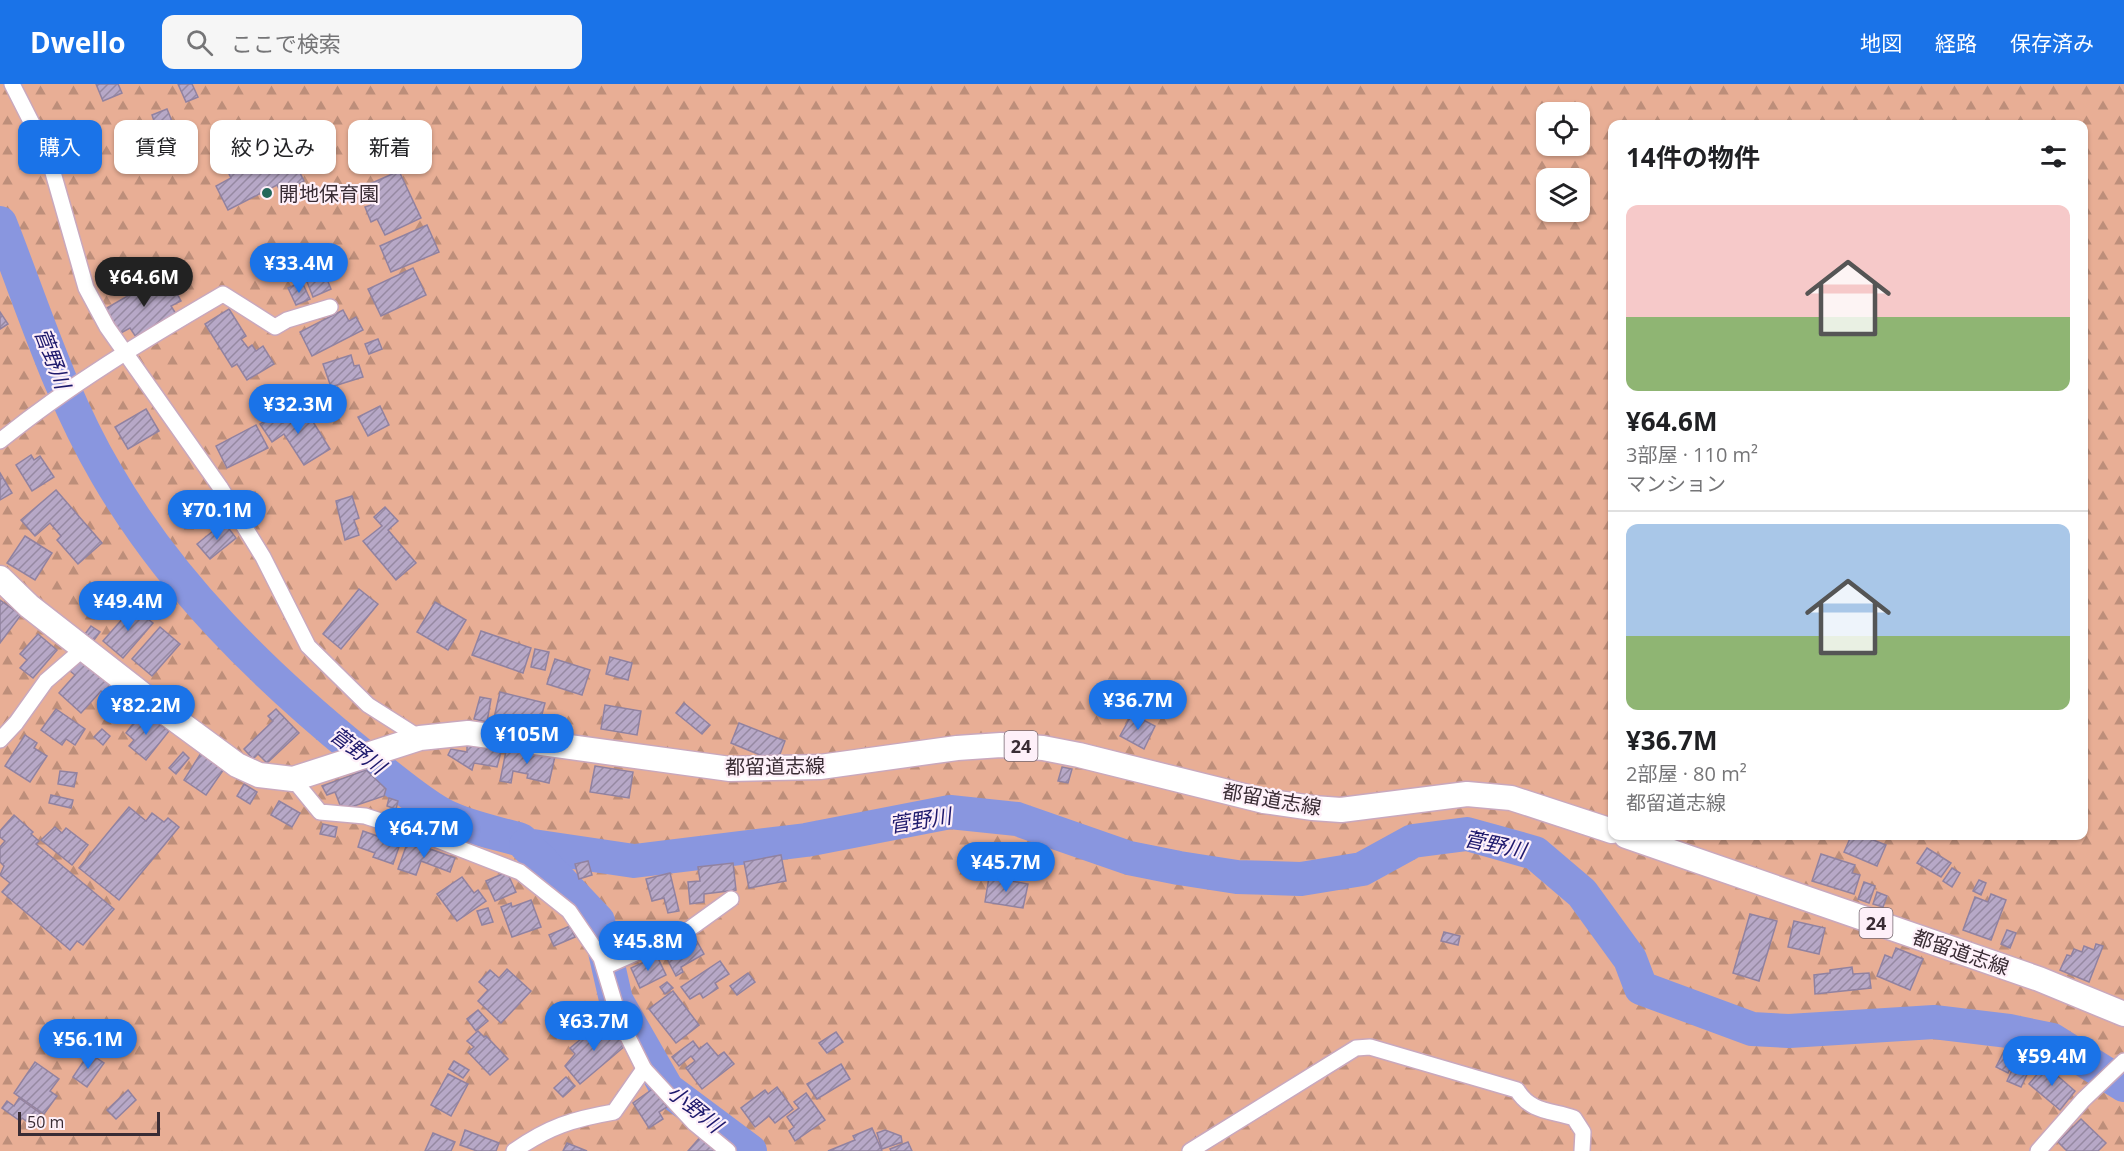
<!DOCTYPE html>
<html lang="ja">
<head>
<meta charset="utf-8">
<style>
	body { margin:0; font-family:"Open Sans","Noto Sans JP",sans-serif; background:#f6f6f6; color:#202124; height:100vh; display:flex; flex-direction:column; font-size:22px; white-space:nowrap }
	* { box-sizing:border-box; margin:0 }
	p { font-size:20px; color:#757577 }
	.icon { flex:none; width:33px; height:33px; fill:none; stroke:currentColor; stroke-width:2; stroke-linecap:round; stroke-linejoin:round }
	.map { position:relative; flex:1; overflow:hidden }
	.sheet { position:absolute; left:1608px; top:36px; width:480px; height:720px; display:flex; flex-direction:column; background:#fff; border-radius:12px; box-shadow:0 2px 4px #0004 }
	.sheet>* { flex:none }
	.top-card { position:absolute; left:18px; top:36px; width:570px; height:54px; display:flex; gap:12px }
	.controls { position:absolute; left:1536px; top:18px; display:grid; gap:12px }
	.controls a { display:grid; place-items:center; width:54px; height:54px; border-radius:12px; background:#fff; box-shadow:0 2px 4px #0004; font-size:30px }
	.scale { position:absolute; left:18px; bottom:15px; width:142px; box-sizing:border-box; padding-left:6px; border:3px solid #392c34; border-top:0; font-size:16px; line-height:21px; white-space:nowrap; color:#392c34; -webkit-text-stroke:4px #fef0f9; paint-order:stroke }
	.price { position:absolute; translate:-50% -51px; padding:0 14px; border-radius:21px; background:#1a73e8; color:#fff; font-size:20px; line-height:39px; filter:drop-shadow(0 2px 3px #0008) }
	.price::after { content:''; position:absolute; left:50%; top:36px; width:18px; height:14px; margin-left:-9px; background:inherit; clip-path:polygon(0 0,100% 0,50% 100%) }
	.price.on { background:#222; color:#fff }
	ul { padding:0; list-style:none }
	li { display:grid; align-content:center; gap:12px; height:318px; padding:0 18px }
	li+li { border-top:2px solid #e0e0e0 }
	li span { display:grid; place-items:center; height:186px; border-radius:12px; color:#555 }
	li>.icon { margin-inline-start:auto }
	span .icon { width:108px; height:108px; fill:#fffc; stroke-width:1 }
	li b { font-size:26px }
	h2 { display:flex; justify-content:space-between; align-items:center; height:72px; padding:0 18px; font-size:26px }
	.tag { padding:0 21px; border-radius:12px; background:#fff; box-shadow:0 2px 4px #0004; font-size:21px; line-height:54px }
	.tag.on { background:#1a73e8; color:#fff }
	header { display:flex; align-items:center; gap:36px; box-sizing:border-box; height:84px; padding:0 30px; background:#1a73e8; color:#fff }
	header strong { font-size:28px }
	nav { display:flex; gap:33px; margin-inline-start:auto; font-size:21px }
	.search { width:420px; height:54px; background:#f6f6f6; display:flex; align-items:center; gap:15px; box-sizing:border-box; padding:0 21px; border-radius:12px; color:#757577; font-size:22px }
	.map>svg:first-child { display:block }
	.forest { fill:url(#forest-firs); fill-rule:evenodd }
	.lines { fill:none; stroke-linecap:round; stroke-linejoin:round }
	.river { stroke:#8996df; stroke-width:34 }
	.building { fill:url(#building-hatch); stroke:#9182a0; stroke-width:1.5 }
	.minor-casing { stroke:#c9a8bd; stroke-width:18 }
	.primary-casing { stroke:#c9a8bd; stroke-width:27 }
	.minor { stroke:#fff; stroke-width:15 }
	.primary { stroke:#fff; stroke-width:24 }
	.poi-dot { fill:#23685b; stroke:#fef0f9; stroke-width:2 }
	.labels { text-anchor:middle; dominant-baseline:central; stroke-width:4.5; stroke-linejoin:round; paint-order:stroke }
	.shield { fill:#fef0f9; stroke:#74676f; stroke-width:1.5 }
	.shield-label { font-size:18px; font-weight:bold; fill:#392c34 }
	.poi-label { font-size:20px; fill:#392c34; stroke:#fef0f9; text-anchor:start }
	.street-label { font-size:20px; fill:#392c34; stroke:#fef0f9 }
	.water-label { font-size:21px; font-style:italic; fill:#1d186c; stroke:#fef0f9 }
</style>
</head>
<body>
<header>
<strong>Dwello</strong>
<div class="search"><svg class="icon" aria-label="search" viewBox="0 0 24 24"><circle cx="10" cy="10" r="6"/><path d="M15 15l6 6"/></svg>ここで検索</div>
<nav><a>地図</a><a>経路</a><a>保存済み</a></nav>
</header>
<div class="map">
<svg width="2124" height="1067" viewBox="0 0 2124 1067">
	<defs>
		<pattern id="forest-firs" width="22" height="20" patternUnits="userSpaceOnUse" patternTransform="scale(1.5)"><rect width="22" height="20" fill="#e8ae95"/><path d="M5 1l3.5 6h-7zM16 11l3.5 6h-7z" fill="#bd8e7a"/></pattern>
		<pattern id="building-hatch" width="6" height="6" patternUnits="userSpaceOnUse" patternTransform="scale(1.5)"><rect width="6" height="6" fill="#b7a8c7"/><path d="M-1 1l2-2M0 6l6-6M5 7l2-2" fill="none" stroke="#9689a2"/></pattern>
	</defs>
	<rect width="100%" height="100%" fill="#ffdcf2"/>
	<path class="forest" d="M0 0H2124V1067H0ZM1546 28H1580V62H1546ZM1612 40H2084V752H1612ZM1546 94H1580V128H1546Z"/>
	<g class="lines">
		<g class="river">
			<path d="M0 139C33 223 60 311 106 389 170 500 264 592 363 672 385 689 423 722 447 733 470 744 497 749 521 756L526 761 634 777 806 756 950 728 1017 735 1129 774 1179 784 1237 793 1301 795 1362 785 1413 757 1467 750 1535 769 1582 809 1630 875 1641 904 1752 945 1789 947 1934 938 2009 947 2052 956 2124 1001"/>
			<path d="M526 761 598 837 616 916 667 1005 750 1067"/>
		</g>
	</g>
	<g class="building">
		<path d="M96 0H118L122 9 103 17Z"/>
		<path d="M178 0H192L198 13 186 18Z"/>
		<path d="M167 25 183 64 134 83 124 59 157 46 152 31Z"/>
		<path d="M279 47 304 97 281 109 277 101 228 126 216 102 231 94 222 76Z"/>
		<path d="M399 87 421 134 385 151 377 135 371 138 365 123 371 121 363 103Z"/>
		<path d="M427 141 439 168 391 188 380 162Z"/>
		<path d="M322 183 331 205 313 213 304 190Z"/>
		<path d="M413 184 426 211 381 232 368 205Z"/>
		<path d="M157 195 160 200 169 195 181 217 171 222 176 230 136 253 130 244 119 250 105 225Z"/>
		<path d="M302 198 310 215 296 221 288 204Z"/>
		<path d="M229 225 246 252 241 255 248 264 252 261 256 267 263 262 274 280 247 296 237 280 232 283 205 240Z"/>
		<path d="M343 226 349 237 356 233 363 246 312 272 300 248Z"/>
		<path d="M0 228 8 240 0 245Z"/>
		<path d="M378 255 382 265 369 270 365 260Z"/>
		<path d="M351 271 354 282 359 281 363 293 331 303 323 280Z"/>
		<path d="M380 322 389 341 368 352 358 333Z"/>
		<path d="M146 325 159 347 128 365 115 343Z"/>
		<path d="M305 325 330 365 304 381 284 350 272 358 260 340 277 330 283 339Z"/>
		<path d="M256 341 268 364 227 384 216 362Z"/>
		<path d="M31 371 34 376 40 372 54 393 32 407 16 381Z"/>
		<path d="M0 389 12 409 0 416Z"/>
		<path d="M56 406 102 459 78 480 57 456 61 452 50 439 35 452 21 436Z"/>
		<path d="M352 412 359 434 354 436 359 451 345 456 336 417Z"/>
		<path d="M385 423 398 437 388 446 416 479 396 496 363 457 382 442 374 433Z"/>
		<path d="M224 438 236 454 210 475 197 460Z"/>
		<path d="M25 452 52 469 35 496 7 479Z"/>
		<path d="M123 498 130 506 118 516 111 509Z"/>
		<path d="M359 505 378 520 341 565 323 550Z"/>
		<path d="M0 516 21 531 0 559Z"/>
		<path d="M435 518 466 536 448 566 417 548Z"/>
		<path d="M133 523 153 539 123 574 103 557Z"/>
		<path d="M91 542 100 548 94 556 85 550Z"/>
		<path d="M160 543 180 560 152 592 132 575Z"/>
		<path d="M481 547 531 564 523 589 472 571Z"/>
		<path d="M38 550 57 566 33 594 20 584 27 576 20 570Z"/>
		<path d="M535 565 549 568 545 586 531 583Z"/>
		<path d="M83 572 121 606 111 616 101 607 81 629 59 609 75 591 70 587Z"/>
		<path d="M610 573 632 579 628 596 606 590Z"/>
		<path d="M555 575 590 586 582 611 547 600Z"/>
		<path d="M500 608 545 619 538 645 494 634Z"/>
		<path d="M480 613 491 615 487 638 474 635Z"/>
		<path d="M684 619 710 641 702 650 676 629Z"/>
		<path d="M605 621 641 627 637 651 601 645Z"/>
		<path d="M56 625 85 645 75 661 66 655 62 661 41 646Z"/>
		<path d="M276 625 299 649 267 679 258 670 253 675 244 665 273 637 268 632Z"/>
		<path d="M1132 630 1155 642 1144 665 1120 652Z"/>
		<path d="M140 631 146 636 149 632 169 647 146 676 129 662 134 656 126 649Z"/>
		<path d="M739 639 785 657 777 678 731 659Z"/>
		<path d="M102 645 110 652 103 661 94 653Z"/>
		<path d="M25 651 37 659 34 664 47 672 30 698 5 682Z"/>
		<path d="M467 659 502 664 497 683 474 679 472 686 448 671 451 665 467 668Z"/>
		<path d="M507 662 555 672 549 699 527 694 528 690 513 687 511 699 500 697Z"/>
		<path d="M183 668 189 674 176 690 169 684Z"/>
		<path d="M201 669 224 685 206 711 184 696Z"/>
		<path d="M595 682 633 688 629 714 590 708Z"/>
		<path d="M1062 683 1072 685 1068 699 1058 697Z"/>
		<path d="M366 686 386 705 384 712 342 726 335 708 327 711 322 702Z"/>
		<path d="M60 687 77 689 74 703 58 700Z"/>
		<path d="M244 700 257 708 250 720 237 712Z"/>
		<path d="M51 711 73 716 71 724 49 719Z"/>
		<path d="M389 714 398 717 396 725 387 722Z"/>
		<path d="M279 717 300 729 292 743 271 731Z"/>
		<path d="M129 723 146 737 152 729 164 738 168 734 179 743 119 816 79 784Z"/>
		<path d="M14 731 33 748 31 750 39 757 36 760 114 825 83 861 77 857 70 866 2 808 10 799 0 791 4 782 0 778V763L5 757 0 753V747Z"/>
		<path d="M323 740 337 743 335 753 320 750Z"/>
		<path d="M55 743 62 749 66 744 88 761 72 781 41 756Z"/>
		<path d="M363 747 400 760 393 780 373 773 375 769 358 763Z"/>
		<path d="M1851 752H1863L1886 761 1877 782 1844 768Z"/>
		<path d="M408 757 455 774 450 788 421 777 416 791 398 785Z"/>
		<path d="M1927 764 1951 779 1941 793 1917 779Z"/>
		<path d="M1821 770 1855 781 1852 789 1860 791 1854 810 1812 797Z"/>
		<path d="M781 771 786 797 749 804 744 778Z"/>
		<path d="M588 777 592 791 579 795 575 780Z"/>
		<path d="M733 779 736 806 704 810V818L690 820 688 798 700 797 698 783Z"/>
		<path d="M1952 784 1960 789 1952 803 1943 797Z"/>
		<path d="M507 788 516 808 495 817 486 797Z"/>
		<path d="M670 789 679 827 668 829 664 814 652 817 646 795Z"/>
		<path d="M462 793 474 809 478 806 486 817 457 837 437 810Z"/>
		<path d="M989 793 1028 800 1023 824 985 818Z"/>
		<path d="M1979 796 1986 799 1981 811 1973 807Z"/>
		<path d="M1864 798 1875 802 1869 819 1858 815Z"/>
		<path d="M1877 808 1887 812 1883 823 1873 820Z"/>
		<path d="M1991 810 2006 816 1991 856 1963 846 1975 813 1988 818Z"/>
		<path d="M531 816 541 843 512 853 501 823 511 819 512 823Z"/>
		<path d="M488 824 493 838 482 841 477 827Z"/>
		<path d="M1750 830 1777 837 1759 897 1733 889Z"/>
		<path d="M1794 837 1825 844 1819 870 1788 863Z"/>
		<path d="M570 842 575 853 554 862 549 851Z"/>
		<path d="M2007 846 2016 849 2010 864 2001 860Z"/>
		<path d="M1444 848 1460 852 1458 861 1441 857Z"/>
		<path d="M694 852 704 870 681 883 683 888 676 892 664 869Z"/>
		<path d="M2096 860 2103 862 2089 898 2060 886 2067 871 2071 872 2074 865 2082 868 2084 862 2094 866Z"/>
		<path d="M1896 864 1923 875 1910 906 1877 892 1885 871 1892 874Z"/>
		<path d="M657 872 666 891 640 904 631 884Z"/>
		<path d="M720 877 729 890 715 899 718 904 703 914 700 909 690 915 681 903Z"/>
		<path d="M1852 883 1853 890 1869 889 1871 904 1815 910 1814 891 1830 889V886Z"/>
		<path d="M507 885 531 907 501 939 478 917 488 906 479 898 490 886 499 894Z"/>
		<path d="M748 889 755 898 737 911 730 902Z"/>
		<path d="M667 898 673 904 665 910 660 903Z"/>
		<path d="M673 907 699 941 676 959 649 925Z"/>
		<path d="M478 926 488 937 476 947 467 935Z"/>
		<path d="M604 936 625 962 580 1000 565 982 575 970 570 964Z"/>
		<path d="M478 947 484 953 486 952 508 975 490 991 468 968 474 963 467 957Z"/>
		<path d="M836 948 843 958 827 969 819 959Z"/>
		<path d="M693 957 699 965 707 959 718 972 724 968 734 980 702 1005 686 984 695 977 691 972 679 982 672 973Z"/>
		<path d="M2004 967 2016 972 2008 989 1996 983Z"/>
		<path d="M89 969 104 979 87 1003 73 993Z"/>
		<path d="M2018 973 2032 980 2021 1003 2007 997Z"/>
		<path d="M454 977 469 986 463 994 449 985Z"/>
		<path d="M35 978 59 995 50 1007 57 1012 44 1030 14 1009Z"/>
		<path d="M841 980 850 995 817 1015 807 1000Z"/>
		<path d="M2045 981 2075 1007 2060 1026 2029 1000Z"/>
		<path d="M448 990 468 1000 451 1032 431 1021Z"/>
		<path d="M566 993 575 1002 563 1013 554 1004Z"/>
		<path d="M777 1003 793 1025 775 1039 769 1032 755 1043 741 1024 765 1006 768 1010Z"/>
		<path d="M654 1004 667 1023 659 1028 663 1035 649 1044 633 1019Z"/>
		<path d="M128 1006 136 1016 116 1035 107 1026Z"/>
		<path d="M806 1009 825 1036 795 1057 789 1047 794 1043 787 1033 799 1024 794 1018Z"/>
		<path d="M19 1014 40 1029 31 1041 22 1034 20 1037 2 1024 7 1017 14 1022Z"/>
		<path d="M2081 1035 2106 1059 2098 1067H2067L2058 1058Z"/>
		<path d="M872 1044 882 1067H828L855 1056 853 1052Z"/>
		<path d="M465 1046 499 1059 496 1067H477L460 1061Z"/>
		<path d="M885 1046 901 1052 902 1058 882 1065 877 1049Z"/>
		<path d="M433 1049 455 1058 451 1067H425Z"/>
		<path d="M703 1050 718 1067H688Z"/>
		<path d="M908 1058 912 1067H891L890 1065Z"/>
		<path d="M567 1059 587 1067H563Z"/>
	</g>
	<g class="lines">
		<g class="minor-casing">
			<g id="minor">
				<path d="M12 0 48 71 86 204 107 243 220 403 263 473 308 562 368 621 420 654"/>
				<path d="M0 357C69 301 146 255 223 210L275 243 287 236 330 223"/>
				<path d="M0 656 16 639 46 597 83 565"/>
				<path d="M293 695 320 728 365 732 430 753 520 788 569 827 601 874 620 937 644 985 694 1039 728 1067"/>
				<path d="M604 883 688 846 731 815"/>
				<path d="M514 1067C548 1043 573 1035 614 1028L644 985"/>
				<path d="M1190 1067 1356 964 1370 963 1517 1006C1531 1029 1551 1026 1574 1034L1583 1048 1582 1067"/>
				<path d="M2038 1067 2083 1016 2124 977"/>
			</g>
		</g>
		<g class="primary-casing">
			<g id="primary">
				<path d="M0 494 29 522 161 625 237 681 259 691 293 695 420 654 468 649 730 685 820 683 957 664 1001 661 1043 664 1079 671 1264 717 1313 724 1341 726 1467 710 1511 714 1612 747"/>
				<path d="M1626 752 2039 895 2124 930"/>
			</g>
		</g>
		<use href="#minor" class="minor"/>
		<use href="#primary" class="primary"/>
	</g>
	<circle class="poi-dot" cx="267" cy="109" r="6"/>
	<g class="labels">
		<g class="shield">
			<rect x="1004.5" y="647" width="33" height="30" rx="4.5"/>
			<rect x="1859.5" y="824" width="33" height="30" rx="4.5"/>
		</g>
		<g class="shield-label">
			<text x="1021" y="662">24</text>
			<text x="1876" y="839">24</text>
		</g>
		<g class="poi-label">
			<text x="279" y="109">開地保育園</text>
		</g>
		<g class="street-label">
			<text transform="translate(775 682) rotate(-1)">都留道志線</text>
			<text transform="translate(1272 715) rotate(10)">都留道志線</text>
			<text transform="translate(1961 868) rotate(19)">都留道志線</text>
		</g>
		<g class="water-label">
			<text transform="translate(53 274) rotate(69)">菅野川</text>
			<text transform="translate(358 666) rotate(37)">菅野川</text>
			<text transform="translate(920 736) rotate(-9)">菅野川</text>
			<text transform="translate(1495 760) rotate(12)">菅野川</text>
			<text transform="translate(695 1024) rotate(39)">小野川</text>
		</g>
	</g>
</svg>
<div class="controls">
<a><svg class="icon" aria-label="locate" viewBox="0 0 24 24"><circle cx="12" cy="12" r="6"/><path d="M12 2v4M12 18v4M2 12h4M18 12h4"/></svg></a>
<a><svg class="icon" aria-label="layers" viewBox="0 0 24 24"><path d="M12 4l9 5-9 5-9-5zM3 14l9 5 9-5"/></svg></a>
</div>
<div class="scale">50 m</div>
<b class="price" style="left:299px;top:210px">¥33.4M</b>
<b class="price on" style="left:144px;top:224px">¥64.6M</b>
<b class="price" style="left:298px;top:351px">¥32.3M</b>
<b class="price" style="left:217px;top:457px">¥70.1M</b>
<b class="price" style="left:128px;top:548px">¥49.4M</b>
<b class="price" style="left:1138px;top:647px">¥36.7M</b>
<b class="price" style="left:146px;top:652px">¥82.2M</b>
<b class="price" style="left:527px;top:681px">¥105M</b>
<b class="price" style="left:424px;top:775px">¥64.7M</b>
<b class="price" style="left:1006px;top:809px">¥45.7M</b>
<b class="price" style="left:648px;top:888px">¥45.8M</b>
<b class="price" style="left:594px;top:968px">¥63.7M</b>
<b class="price" style="left:88px;top:986px">¥56.1M</b>
<b class="price" style="left:2052px;top:1003px">¥59.4M</b>
<div class="top-card">
<a class="tag on">購入</a>
<a class="tag">賃貸</a>
<a class="tag">絞り込み</a>
<a class="tag">新着</a>
</div>
<section class="sheet">
<h2>14件の物件<svg class="icon" aria-label="filters" viewBox="0 0 24 24"><path d="M4 7h16M4 17h16"/><circle cx="9" cy="7" r="2"/><circle cx="15" cy="17" r="2"/></svg></h2>
<ul>
<li><span style="background:linear-gradient(#f6c9c9 60%,#8fb573 0)"><svg class="icon" aria-label="home" viewBox="0 0 24 24"><path d="M3 11l9-7 9 7M6 9v11h12V9"/></svg></span><div><b>¥64.6M</b><p>3部屋 · 110 m²</p><p>マンション</p></div></li>
<li><span style="background:linear-gradient(#a9c7e8 60%,#8fb573 0)"><svg class="icon" aria-label="home" viewBox="0 0 24 24"><path d="M3 11l9-7 9 7M6 9v11h12V9"/></svg></span><div><b>¥36.7M</b><p>2部屋 · 80 m²</p><p>都留道志線</p></div></li>
</ul>
</section>
</div>
</body>
</html>
